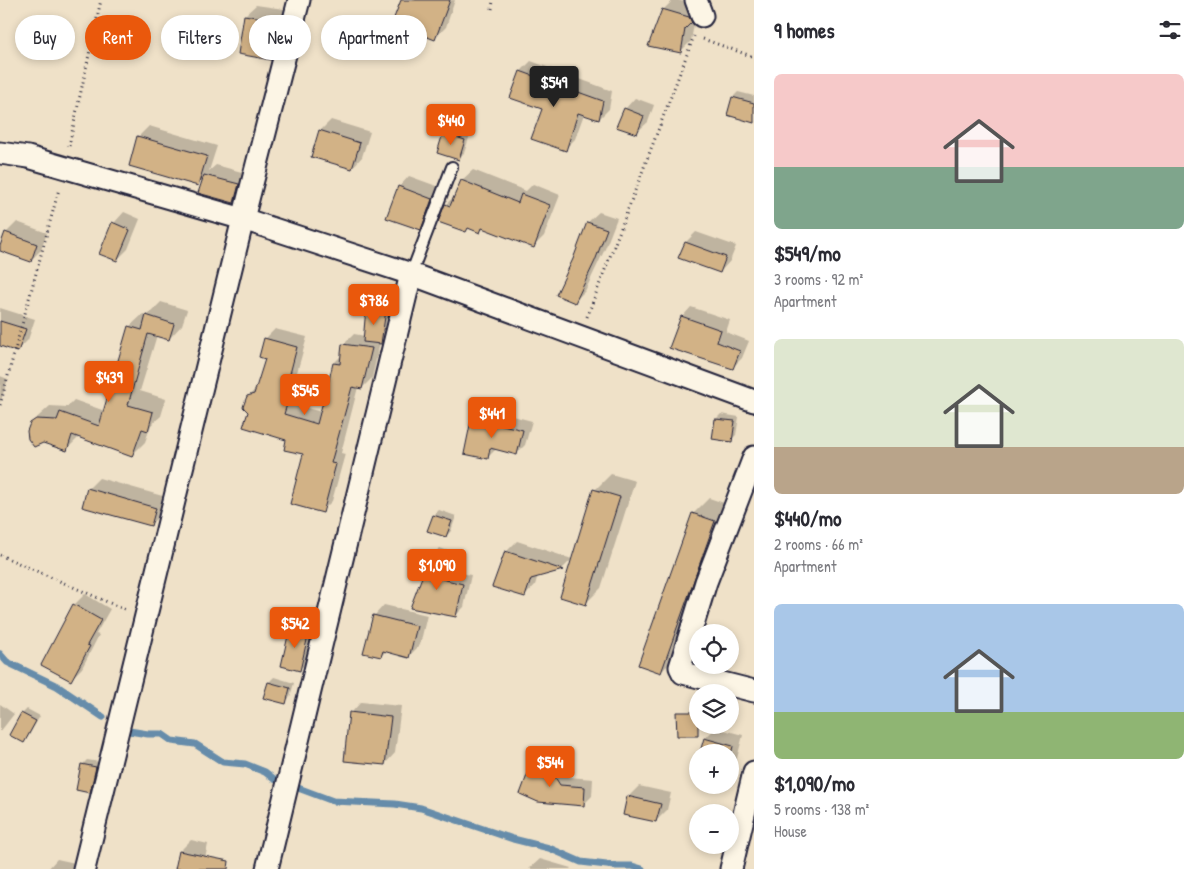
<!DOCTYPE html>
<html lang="en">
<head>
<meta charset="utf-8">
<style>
	body { margin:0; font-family:"Patrick Hand",sans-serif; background:#f2f2f3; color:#2b2b33; height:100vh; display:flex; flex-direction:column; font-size:19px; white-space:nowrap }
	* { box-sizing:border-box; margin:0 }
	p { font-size:16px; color:#7c7c81 }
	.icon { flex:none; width:28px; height:28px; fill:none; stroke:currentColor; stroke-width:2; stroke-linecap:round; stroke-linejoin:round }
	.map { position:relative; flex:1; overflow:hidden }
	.panel { display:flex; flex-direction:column; background:#fff; width:450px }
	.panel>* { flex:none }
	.banner { position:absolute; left:15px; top:15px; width:475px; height:45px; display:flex; gap:10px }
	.fabs { position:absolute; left:689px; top:624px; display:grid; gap:10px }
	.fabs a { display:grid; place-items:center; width:50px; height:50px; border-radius:50%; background:#fff; box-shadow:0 2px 8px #0003; font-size:25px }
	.price { position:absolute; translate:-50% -42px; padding:0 11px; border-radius:5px; background:#ea580c; color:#fff; font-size:16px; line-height:32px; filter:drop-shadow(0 1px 2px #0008) }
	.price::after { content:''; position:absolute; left:50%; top:30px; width:15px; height:11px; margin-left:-8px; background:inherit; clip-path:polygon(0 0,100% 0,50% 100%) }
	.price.selected { background:#222; color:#fff }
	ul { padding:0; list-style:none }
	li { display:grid; align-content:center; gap:10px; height:265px; padding:0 20px }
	li span { display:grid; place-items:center; height:155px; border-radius:8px; color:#555 }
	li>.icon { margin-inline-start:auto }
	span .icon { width:90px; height:90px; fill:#fffc; stroke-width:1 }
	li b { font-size:21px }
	h2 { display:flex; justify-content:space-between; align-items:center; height:60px; padding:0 20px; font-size:21px }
	.pill { padding:0 18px; border-radius:22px; background:#fff; box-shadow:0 2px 8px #0003; font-size:18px; line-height:45px }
	.pill.selected { background:#ea580c; color:#fff }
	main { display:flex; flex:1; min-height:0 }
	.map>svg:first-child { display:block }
	.shadow { fill:#0003 }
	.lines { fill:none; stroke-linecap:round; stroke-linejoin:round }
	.stream { stroke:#668caa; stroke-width:7 }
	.building { fill:#d2b286; stroke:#22223b }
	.service-casing { stroke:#22223b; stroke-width:14 }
	.minor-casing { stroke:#22223b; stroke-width:25 }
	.path { stroke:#22223b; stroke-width:3; stroke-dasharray:1 4; stroke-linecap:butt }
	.service { stroke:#fcf5e5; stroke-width:10 }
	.minor { stroke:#fcf5e5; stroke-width:21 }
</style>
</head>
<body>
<main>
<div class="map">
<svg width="754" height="869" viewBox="0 0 754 869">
	<rect width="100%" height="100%" fill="#efe1c8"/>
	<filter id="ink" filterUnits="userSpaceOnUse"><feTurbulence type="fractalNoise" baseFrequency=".02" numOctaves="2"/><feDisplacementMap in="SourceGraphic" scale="10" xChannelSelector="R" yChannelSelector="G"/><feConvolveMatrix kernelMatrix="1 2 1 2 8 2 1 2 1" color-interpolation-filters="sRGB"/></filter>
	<g filter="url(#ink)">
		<g class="shadow">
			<path d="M404 0H455L446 27 435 38Z"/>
			<path d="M673 0H678L700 7 695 18 691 41 680 52 663 10Z"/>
			<path d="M256 5 291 10 281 48 270 58 245 15Z"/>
			<path d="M531 61 612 91 609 109 599 119 584 114 575 139 565 149 544 108 521 71Z"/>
			<path d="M738 92 754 96V118L728 114 733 97Z"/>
			<path d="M635 98 654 105 648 122 637 132 625 109Z"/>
			<path d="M331 120 370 132 362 157 352 168 320 131Z"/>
			<path d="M149 126 217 146 209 171 216 165 249 174 244 191 234 202 204 179 197 185 130 165 139 136Z"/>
			<path d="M449 129 470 135 464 153 459 158 444 134Z"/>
			<path d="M473 170 526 191 533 184 560 195 544 236 533 247 484 228 480 232 469 227 466 231 440 221 446 204 456 195 462 180Z"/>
			<path d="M409 176 442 188 431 218 420 229 399 187Z"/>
			<path d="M124 212 140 219 128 249 117 260 114 223Z"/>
			<path d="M599 212 617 218 605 249 585 291 574 302V259L588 222Z"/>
			<path d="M17 222 47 233 41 250 30 261 0 250 6 233Z"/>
			<path d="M696 232 736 246 730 261 720 272 686 242Z"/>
			<path d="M378 298 396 300 392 332 380 342 372 378 362 388 358 387 341 453 345 454 332 501 322 511 305 453 249 412 248 397 257 387 267 358 265 339 275 329 307 337 294 383 297 384V390L293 404 321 412 325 404 334 363 342 355 344 344 354 334 365 336 368 308Z"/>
			<path d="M161 302 187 310 182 325 169 339 157 335 140 391 166 399 161 416 151 425 145 442 132 455 80 436 66 450 31 423 50 406 67 407 74 400 105 411 129 327 143 314 148 315Z"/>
			<path d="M691 307 730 320 726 332 749 341 742 358 733 367 682 317Z"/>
			<path d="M0 308 35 319 28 340 18 350 0 344Z"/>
			<path d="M0 376 8 379 0 403Z"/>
			<path d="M482 412 494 415 497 412 532 421 525 445 516 454 496 449 487 458 473 421Z"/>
			<path d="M721 414 739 417 736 435 731 440 714 438 716 419Z"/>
			<path d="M611 474 635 481 601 588 585 604 595 490Z"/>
			<path d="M99 478 166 497 161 514 150 525 88 489Z"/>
			<path d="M709 498 730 505 677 656 661 672 693 514Z"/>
			<path d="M439 510 456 516 451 531 446 536 429 530 434 515Z"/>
			<path d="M517 541 572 559 562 569 538 575 535 585 525 596 506 552Z"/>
			<path d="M440 548 456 554 450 571 471 575 464 607 455 616 412 607 431 556Z"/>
			<path d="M85 594 110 609 96 634 99 635 82 668 71 679 74 605Z"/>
			<path d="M384 605 427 615 420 645 409 656 386 651 381 656 374 616Z"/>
			<path d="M302 617 319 621 310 659 299 670 291 627Z"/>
			<path d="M274 677 294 683 290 697 285 702 269 682Z"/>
			<path d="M361 702 401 706 395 753 385 764 351 713Z"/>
			<path d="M0 704 14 714 0 732Z"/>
			<path d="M27 709 40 716 28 737 23 742 22 714Z"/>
			<path d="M716 728 743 735 735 766 730 771V752H701L705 738Z"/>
			<path d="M542 754 559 761 569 777 593 779 592 796 583 805 533 763Z"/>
			<path d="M87 760 100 762 94 786 89 791 82 765Z"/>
			<path d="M639 786 671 793 667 810 656 821 628 797Z"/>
			<path d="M191 840 208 844 203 869H176L180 851Z"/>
			<path d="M57 859 84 865 85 869H48Z"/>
			<path d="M540 859 571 868 570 869H529Z"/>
		</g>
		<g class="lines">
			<g class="stream">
				<path d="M0 654 7 662 57 686 103 717"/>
				<path d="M129 731 148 734H162L172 741 195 744 223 762 245 764 265 772 274 779 333 801 395 804 421 808 513 839 549 848 581 862 615 866H632L642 869"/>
			</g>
		</g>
		<g class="building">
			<path d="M401 0H450L435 40 392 23Z"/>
			<path d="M662 9 689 17 692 22 685 29 681 53 648 46Z"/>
			<path d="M244 15 281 21 271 60 238 54Z"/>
			<path d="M520 71 603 101 599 120 578 113 566 151 531 139 542 109 510 98Z"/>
			<path d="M732 97 754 103V123L727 115Z"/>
			<path d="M624 108 644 116 637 134 616 127Z"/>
			<path d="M319 130 360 143 352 169 311 157Z"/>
			<path d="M443 133 465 140 459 160 437 153Z"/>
			<path d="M137 136 207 156 198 186 129 166Z"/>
			<path d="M204 175 239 184 234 203 198 193Z"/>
			<path d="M461 180 518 203 521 194 550 205 534 248 482 228 480 233 468 228 466 232 438 222 445 204 450 206Z"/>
			<path d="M398 186 432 199 421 230 386 218Z"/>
			<path d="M112 222 130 230 117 261 99 254Z"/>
			<path d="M587 222 607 229 595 261 575 303 556 295 573 259Z"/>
			<path d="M5 232 37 244 31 262 0 251V246Z"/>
			<path d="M685 242 726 257 720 273 678 258Z"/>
			<path d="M366 308 386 310 381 344 363 342Z"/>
			<path d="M146 315 174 324 169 340 148 334 128 405 153 412 148 431 142 429 132 457 72 435 67 451 43 443 34 447 28 439 27 431 30 423 36 419 57 420 60 412 99 426 128 326 142 330Z"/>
			<path d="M681 316 721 330 717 342 740 351 733 369 669 348Z"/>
			<path d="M0 321 26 329 18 352 0 346Z"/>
			<path d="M264 338 297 347 285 393 288 394V401L284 414 317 424 322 405H323L333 363 340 364 342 344 372 348 362 389 352 387 331 463 336 464 323 513 290 504 303 454 284 450 286 440 243 427 248 412 243 407 247 396 254 394 265 359 259 357Z"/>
			<path d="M715 419 735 421 732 442 712 439Z"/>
			<path d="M471 420 486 424 487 421 523 430 517 455 490 448 488 459 464 454Z"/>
			<path d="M87 488 156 508 151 526 82 507Z"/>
			<path d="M593 489 620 497 586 605 560 597Z"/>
			<path d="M692 513 715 521 661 673 638 665Z"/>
			<path d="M433 515 452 521 446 537 427 531Z"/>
			<path d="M505 551 563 570 531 579 525 597 492 587Z"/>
			<path d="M430 556 449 563 442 579 463 584 456 617 410 608Z"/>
			<path d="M73 604 101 620 87 645 90 646 71 681 41 665Z"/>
			<path d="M373 615 417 626 409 658 383 651 381 657 363 653Z"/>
			<path d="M290 627 309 631 300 671 281 666Z"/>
			<path d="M268 682 290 688 286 704 263 698Z"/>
			<path d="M349 712 391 717 385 765 344 761Z"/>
			<path d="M676 712H698V736H677Z"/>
			<path d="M21 713 36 721 24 743 9 735Z"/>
			<path d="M704 738 733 746 730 759V752H700Z"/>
			<path d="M532 762 550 769 560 785 585 787 584 806 538 802 520 794Z"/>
			<path d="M81 764 96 767 90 793 76 790Z"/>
			<path d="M627 796 661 804 656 822 623 815Z"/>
			<path d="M179 851 229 861 228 869H175Z"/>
		</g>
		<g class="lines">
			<g class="service-casing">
				<path id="service" d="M411 274 452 167"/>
			</g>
			<g class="minor-casing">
				<g id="minor">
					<path d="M299 0 243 219 411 274 754 401"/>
					<path d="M696 0 702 16"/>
					<path d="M0 153 28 157 243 219 84 869"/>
					<path d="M754 457 706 582 680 667 683 673 754 691"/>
					<path d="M267 869 411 274"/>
					<path d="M731 869 754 772"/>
				</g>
			</g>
			<g class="path">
				<path d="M492 9 493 0"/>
				<path d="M703 39 754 57"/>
				<path d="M69 146 101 0"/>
				<path d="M587 317 694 36"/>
				<path d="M0 405 59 189"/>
				<path d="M0 555 126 610"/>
			</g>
			<use href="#service" class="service"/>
			<use href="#minor" class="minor"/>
		</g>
	</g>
</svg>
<div class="fabs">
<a><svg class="icon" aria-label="locate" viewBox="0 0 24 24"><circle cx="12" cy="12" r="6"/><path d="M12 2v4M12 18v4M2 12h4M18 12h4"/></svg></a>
<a><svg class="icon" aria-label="layers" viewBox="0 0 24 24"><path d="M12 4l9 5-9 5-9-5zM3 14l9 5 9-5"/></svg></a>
<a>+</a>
<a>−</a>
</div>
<b class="price selected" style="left:554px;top:108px">$549</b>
<b class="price" style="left:451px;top:146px">$440</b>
<b class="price" style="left:374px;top:326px">$786</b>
<b class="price" style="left:109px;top:403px">$439</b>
<b class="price" style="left:305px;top:416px">$545</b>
<b class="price" style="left:492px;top:439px">$441</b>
<b class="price" style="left:437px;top:591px">$1,090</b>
<b class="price" style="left:295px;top:649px">$542</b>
<b class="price" style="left:550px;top:788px">$544</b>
<div class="banner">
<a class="pill">Buy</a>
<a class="pill selected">Rent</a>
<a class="pill">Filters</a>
<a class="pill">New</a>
<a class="pill">Apartment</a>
</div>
</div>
<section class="panel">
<h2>9 homes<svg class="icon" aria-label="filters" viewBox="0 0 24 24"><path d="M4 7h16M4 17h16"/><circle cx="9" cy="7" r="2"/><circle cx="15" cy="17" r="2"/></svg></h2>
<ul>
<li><span style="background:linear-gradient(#f6c9c9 60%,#7fa58c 0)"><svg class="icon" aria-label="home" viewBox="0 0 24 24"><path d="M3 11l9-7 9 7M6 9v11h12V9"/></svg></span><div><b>$549/mo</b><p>3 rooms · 92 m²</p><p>Apartment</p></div></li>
<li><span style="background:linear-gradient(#dfe7d0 70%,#b9a48a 0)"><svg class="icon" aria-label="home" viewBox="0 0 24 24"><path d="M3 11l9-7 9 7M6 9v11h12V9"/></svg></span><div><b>$440/mo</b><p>2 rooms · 66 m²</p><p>Apartment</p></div></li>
<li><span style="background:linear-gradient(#a9c7e8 70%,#8fb573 0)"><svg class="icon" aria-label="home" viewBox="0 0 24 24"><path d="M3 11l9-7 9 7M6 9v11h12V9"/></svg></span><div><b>$1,090/mo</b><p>5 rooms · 138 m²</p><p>House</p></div></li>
</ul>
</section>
</main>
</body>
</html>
